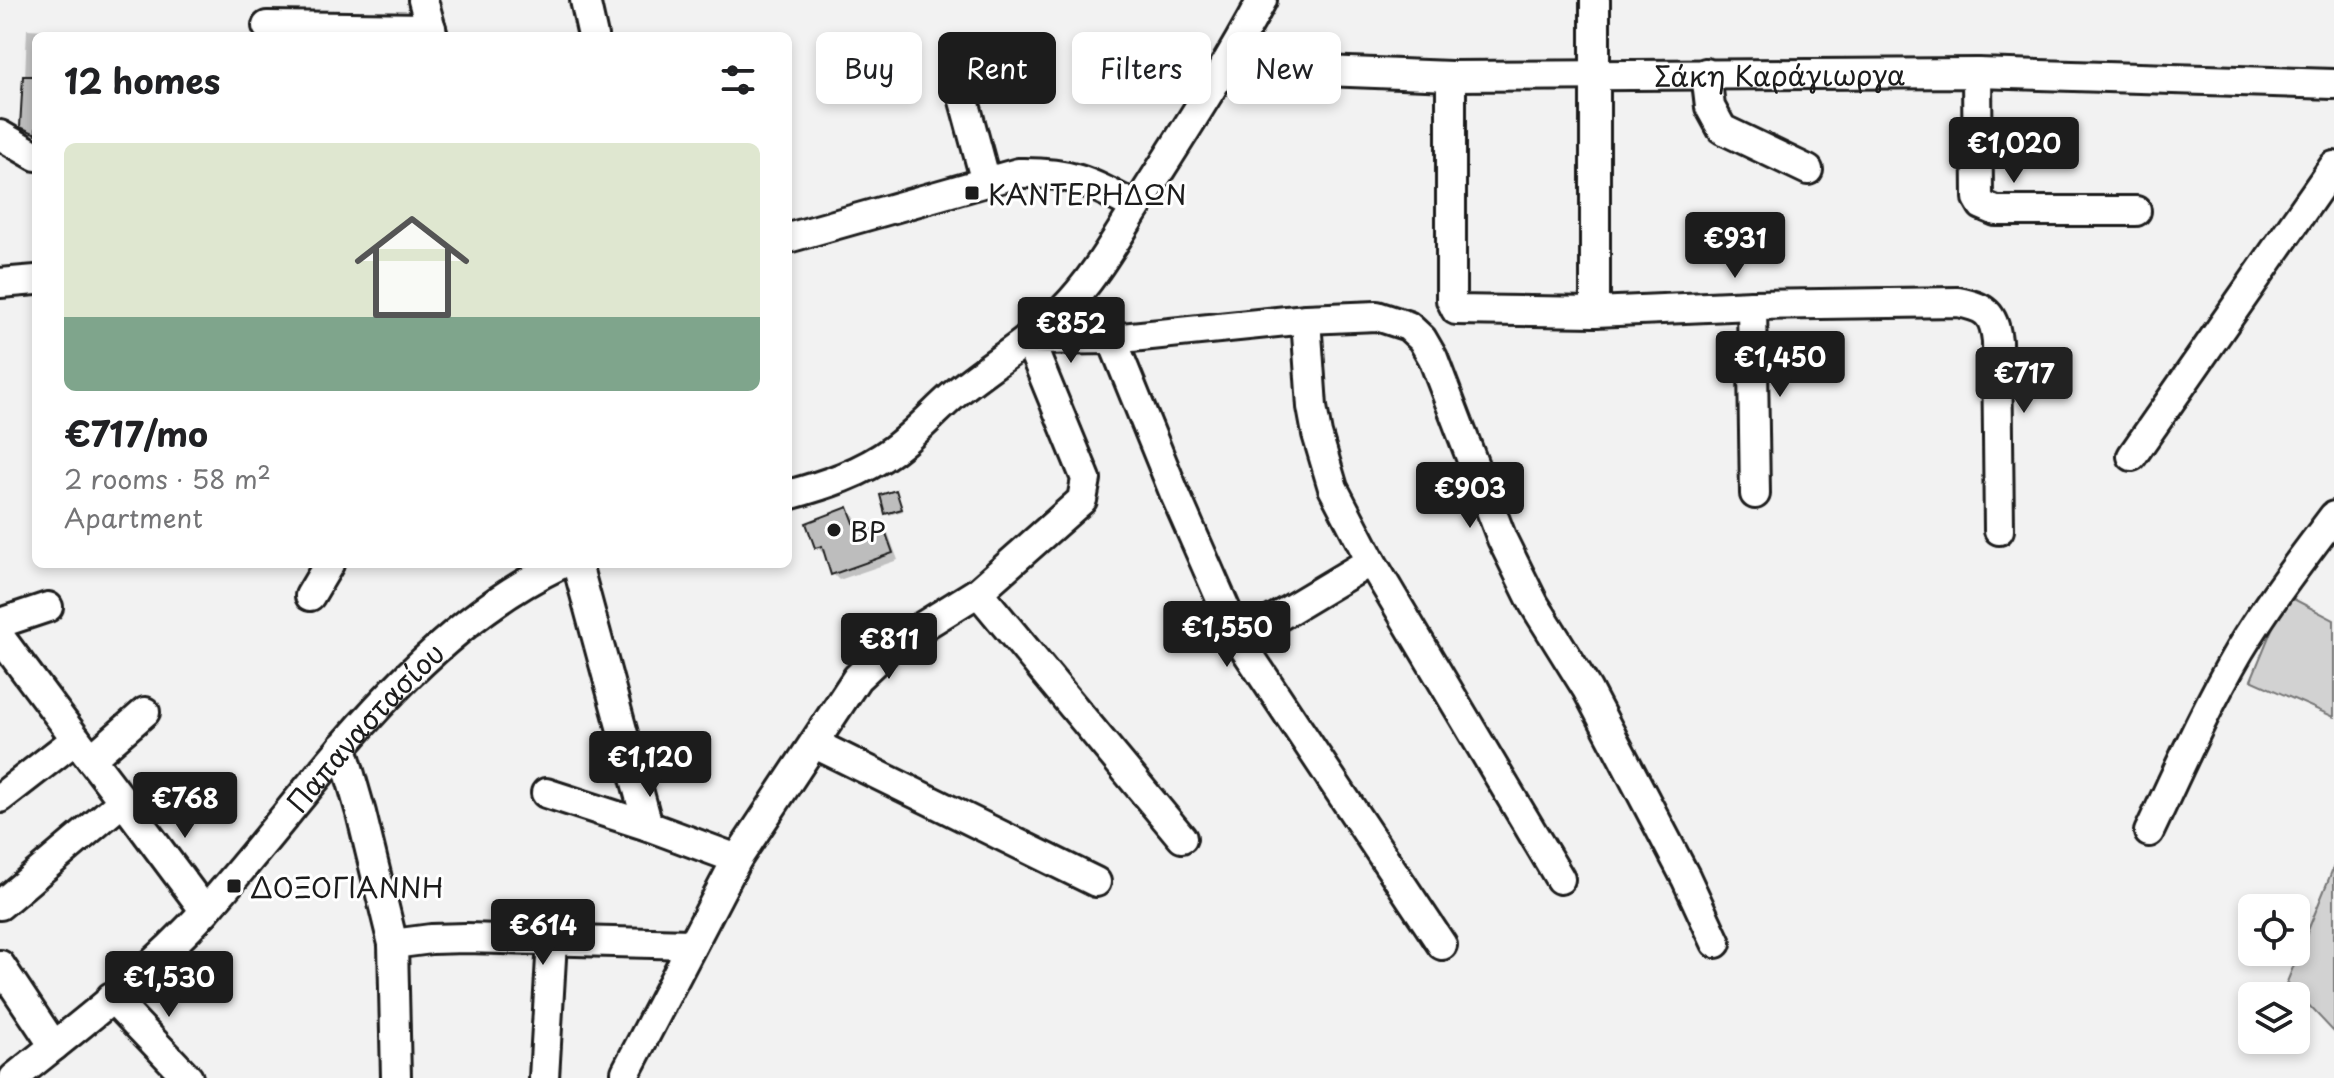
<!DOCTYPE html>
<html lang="en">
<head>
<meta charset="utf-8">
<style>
	body { margin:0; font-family:"Playpen Sans",sans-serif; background:#f6f6f6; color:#202124; height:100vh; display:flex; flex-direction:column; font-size:30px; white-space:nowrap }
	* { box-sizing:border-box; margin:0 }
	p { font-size:26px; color:#757577 }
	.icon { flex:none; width:44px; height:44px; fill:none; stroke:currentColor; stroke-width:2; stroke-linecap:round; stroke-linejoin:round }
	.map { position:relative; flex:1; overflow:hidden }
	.sheet { position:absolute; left:32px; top:32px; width:760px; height:536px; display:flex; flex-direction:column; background:#fff; border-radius:12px; box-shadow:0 4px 12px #0003 }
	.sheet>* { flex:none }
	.guide { position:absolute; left:816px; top:32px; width:760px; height:72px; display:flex; gap:16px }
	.tools { position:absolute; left:2238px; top:894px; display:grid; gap:16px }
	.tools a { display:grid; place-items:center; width:72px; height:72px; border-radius:12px; background:#fff; box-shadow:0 4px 12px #0003; font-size:40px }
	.price { position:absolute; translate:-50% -68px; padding:0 18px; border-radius:8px; background:#1c1c1c; color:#fff; font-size:26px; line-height:52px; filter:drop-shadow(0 2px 4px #0008) }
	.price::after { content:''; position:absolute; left:50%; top:48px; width:24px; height:18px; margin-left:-12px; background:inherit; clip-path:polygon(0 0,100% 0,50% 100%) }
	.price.on { background:#222; color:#fff }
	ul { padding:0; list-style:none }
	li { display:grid; align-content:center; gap:16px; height:424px; padding:0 32px }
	li span { display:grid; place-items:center; height:248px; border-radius:12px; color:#555 }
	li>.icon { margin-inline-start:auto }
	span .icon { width:144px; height:144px; fill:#fffc; stroke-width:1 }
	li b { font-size:34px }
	h2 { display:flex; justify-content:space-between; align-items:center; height:96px; padding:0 32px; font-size:34px }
	.chip { padding:0 28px; border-radius:12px; background:#fff; box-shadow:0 4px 12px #0003; font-size:28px; line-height:72px }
	.chip.on { background:#1c1c1c; color:#fff }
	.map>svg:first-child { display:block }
	.green { fill:#d2d2d2; stroke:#777; stroke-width:2 }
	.shadow { fill:#0003 }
	.building { fill:#bdbdbd; stroke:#1c1c1c; stroke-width:2 }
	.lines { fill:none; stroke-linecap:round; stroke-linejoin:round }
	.minor-casing { stroke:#1c1c1c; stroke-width:34 }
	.minor { stroke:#fff; stroke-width:28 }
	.poi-dot { fill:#1c1c1c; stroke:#fff; stroke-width:3 }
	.labels { text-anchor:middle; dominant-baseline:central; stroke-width:6; stroke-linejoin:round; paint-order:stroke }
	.street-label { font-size:28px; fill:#1c1c1c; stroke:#fff }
	.poi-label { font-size:28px; fill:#1c1c1c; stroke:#fff; text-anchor:start }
</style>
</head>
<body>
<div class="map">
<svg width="2334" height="1078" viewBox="0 0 2334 1078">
	<rect width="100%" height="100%" fill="#f2f2f2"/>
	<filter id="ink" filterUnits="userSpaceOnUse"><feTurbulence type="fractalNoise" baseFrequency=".0125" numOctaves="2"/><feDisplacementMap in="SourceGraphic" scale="16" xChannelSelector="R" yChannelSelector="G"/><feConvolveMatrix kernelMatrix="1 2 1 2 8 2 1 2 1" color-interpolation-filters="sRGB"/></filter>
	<g filter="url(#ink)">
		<g class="green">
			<path d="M2286 595 2334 620V717L2251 680Z"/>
			<path d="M2334 866V1032L2287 982Z"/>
		</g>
		<g class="shadow">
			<path d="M27 29 70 31 75 36H36V134L28 130V132L23 126Z"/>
			<path d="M896 493 903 511 889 515 887 513Z"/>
			<path d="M848 510 854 516 861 534 882 527 888 533 898 560 839 580 833 574 826 552 823 553 817 547Z"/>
		</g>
		<g class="building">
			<path d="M23 76H36V134L20 127Z"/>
			<path d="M896 490 902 509 885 514 880 495Z"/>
			<path d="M848 507 858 533 883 525 893 553 831 575 822 546 815 548 806 523Z"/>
		</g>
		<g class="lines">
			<g class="minor-casing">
				<g id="minor">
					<path d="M423 0 433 36"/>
					<path d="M585 0 593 36"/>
					<path d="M1595 0V312"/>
					<path d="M267 26 431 28"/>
					<path id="s1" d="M1226 67 1451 76 1977 73 2334 84"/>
					<path d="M1706 73 1710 107 1722 129 1808 170"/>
					<path d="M1977 73 1978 198 1982 205 1996 211H2136"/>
					<path d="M1451 76V300L1456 310 1595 312 1752 305 1958 302C1985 307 1994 313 1997 341L1999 530"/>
					<path d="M959 82 986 182"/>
					<path d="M0 135 36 156"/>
					<path d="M788 238 1018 173C1073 172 1089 182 1136 207"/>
					<path d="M0 283 36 280"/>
					<path d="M1752 305 1755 494"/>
					<path d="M1306 319 1312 407 1317 434 1333 488 1371 561 1560 879"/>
					<path d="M1112 339 1174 492 1239 640 1442 945"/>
					<path d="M2132 456 2334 166"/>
					<path d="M788 495C825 485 862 473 893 450 916 433 935 411 956 393 991 364 1029 342 1062 311 1097 276 1119 233 1146 192 1186 129 1227 66 1262 0"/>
					<path d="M577 564 648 826"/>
					<path d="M978 592 1182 838"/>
					<path d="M310 596 329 564"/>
					<path d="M0 623 48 607"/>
					<path d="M0 637 76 739"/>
					<path d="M1239 640 1371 561"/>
					<path d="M815 744 1096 882"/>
					<path d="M342 747 361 813 393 944 396 1078"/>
					<path d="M546 793 648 826 737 859"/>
					<path d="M0 798 76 739 91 759 145 712"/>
					<path d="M123 801 205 911"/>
					<path d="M2149 832C2178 771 2205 709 2239 651 2267 604 2301 560 2334 516"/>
					<path d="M0 905 123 801 91 759"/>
					<path d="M393 944 431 939 466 938 690 944"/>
					<path d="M0 965 54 1046"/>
					<path d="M111 997 188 1078"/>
					<path d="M626 1072 737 859 857 678 891 646 978 592 1082 500 1086 479 1029 340 1112 339 1306 319 1377 316 1408 326 1422 339 1433 358 1502 539 1534 604 1587 689 1686 878 1716 943"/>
					<path id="s2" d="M14 1078C80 1025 149 973 206 910 315 788 409 637 561 564"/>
					<path d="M544 1078 552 941"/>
				</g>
			</g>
			<use href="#minor" class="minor"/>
		</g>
	</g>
	<g class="poi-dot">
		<rect x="964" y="185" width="16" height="16" rx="4"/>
		<circle cx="834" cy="530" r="8"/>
		<rect x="226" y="878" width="16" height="16" rx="4"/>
	</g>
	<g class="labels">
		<g class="street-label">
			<text stroke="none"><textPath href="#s1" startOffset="554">Σάκη Καράγιωργα</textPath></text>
			<text stroke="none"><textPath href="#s2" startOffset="498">Παπαναστασίου</textPath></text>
		</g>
		<g class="poi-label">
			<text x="988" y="193">ΚΑΝΤΕΡΗΔΩΝ</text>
			<text x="850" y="530">BP</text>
			<text x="250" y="886">ΔΟΞΟΓΙΑΝΝΗ</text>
		</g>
	</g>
</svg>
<div class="tools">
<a><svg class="icon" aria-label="locate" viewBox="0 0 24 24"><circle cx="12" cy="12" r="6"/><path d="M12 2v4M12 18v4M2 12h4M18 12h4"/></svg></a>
<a><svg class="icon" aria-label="layers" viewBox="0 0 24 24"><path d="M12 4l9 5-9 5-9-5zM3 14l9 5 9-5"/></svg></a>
</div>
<b class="price" style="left:2014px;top:185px">€1,020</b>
<b class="price" style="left:1735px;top:280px">€931</b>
<b class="price" style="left:1071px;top:365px">€852</b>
<b class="price" style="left:1780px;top:399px">€1,450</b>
<b class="price on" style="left:2024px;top:415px">€717</b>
<b class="price" style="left:1470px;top:530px">€903</b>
<b class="price" style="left:1227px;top:669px">€1,550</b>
<b class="price" style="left:889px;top:681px">€811</b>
<b class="price" style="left:650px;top:799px">€1,120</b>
<b class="price" style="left:185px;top:840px">€768</b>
<b class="price" style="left:543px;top:967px">€614</b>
<b class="price" style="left:169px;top:1019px">€1,530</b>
<div class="guide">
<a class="chip">Buy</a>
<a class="chip on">Rent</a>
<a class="chip">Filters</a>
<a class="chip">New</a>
</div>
<section class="sheet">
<h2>12 homes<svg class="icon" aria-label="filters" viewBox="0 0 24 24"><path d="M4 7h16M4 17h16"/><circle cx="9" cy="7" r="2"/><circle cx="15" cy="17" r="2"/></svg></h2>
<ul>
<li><span style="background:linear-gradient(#dfe7d0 70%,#7fa58c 0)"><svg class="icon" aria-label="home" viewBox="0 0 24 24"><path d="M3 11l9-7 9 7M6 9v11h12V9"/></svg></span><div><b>€717/mo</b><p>2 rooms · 58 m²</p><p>Apartment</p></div></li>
</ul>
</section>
</div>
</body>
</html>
